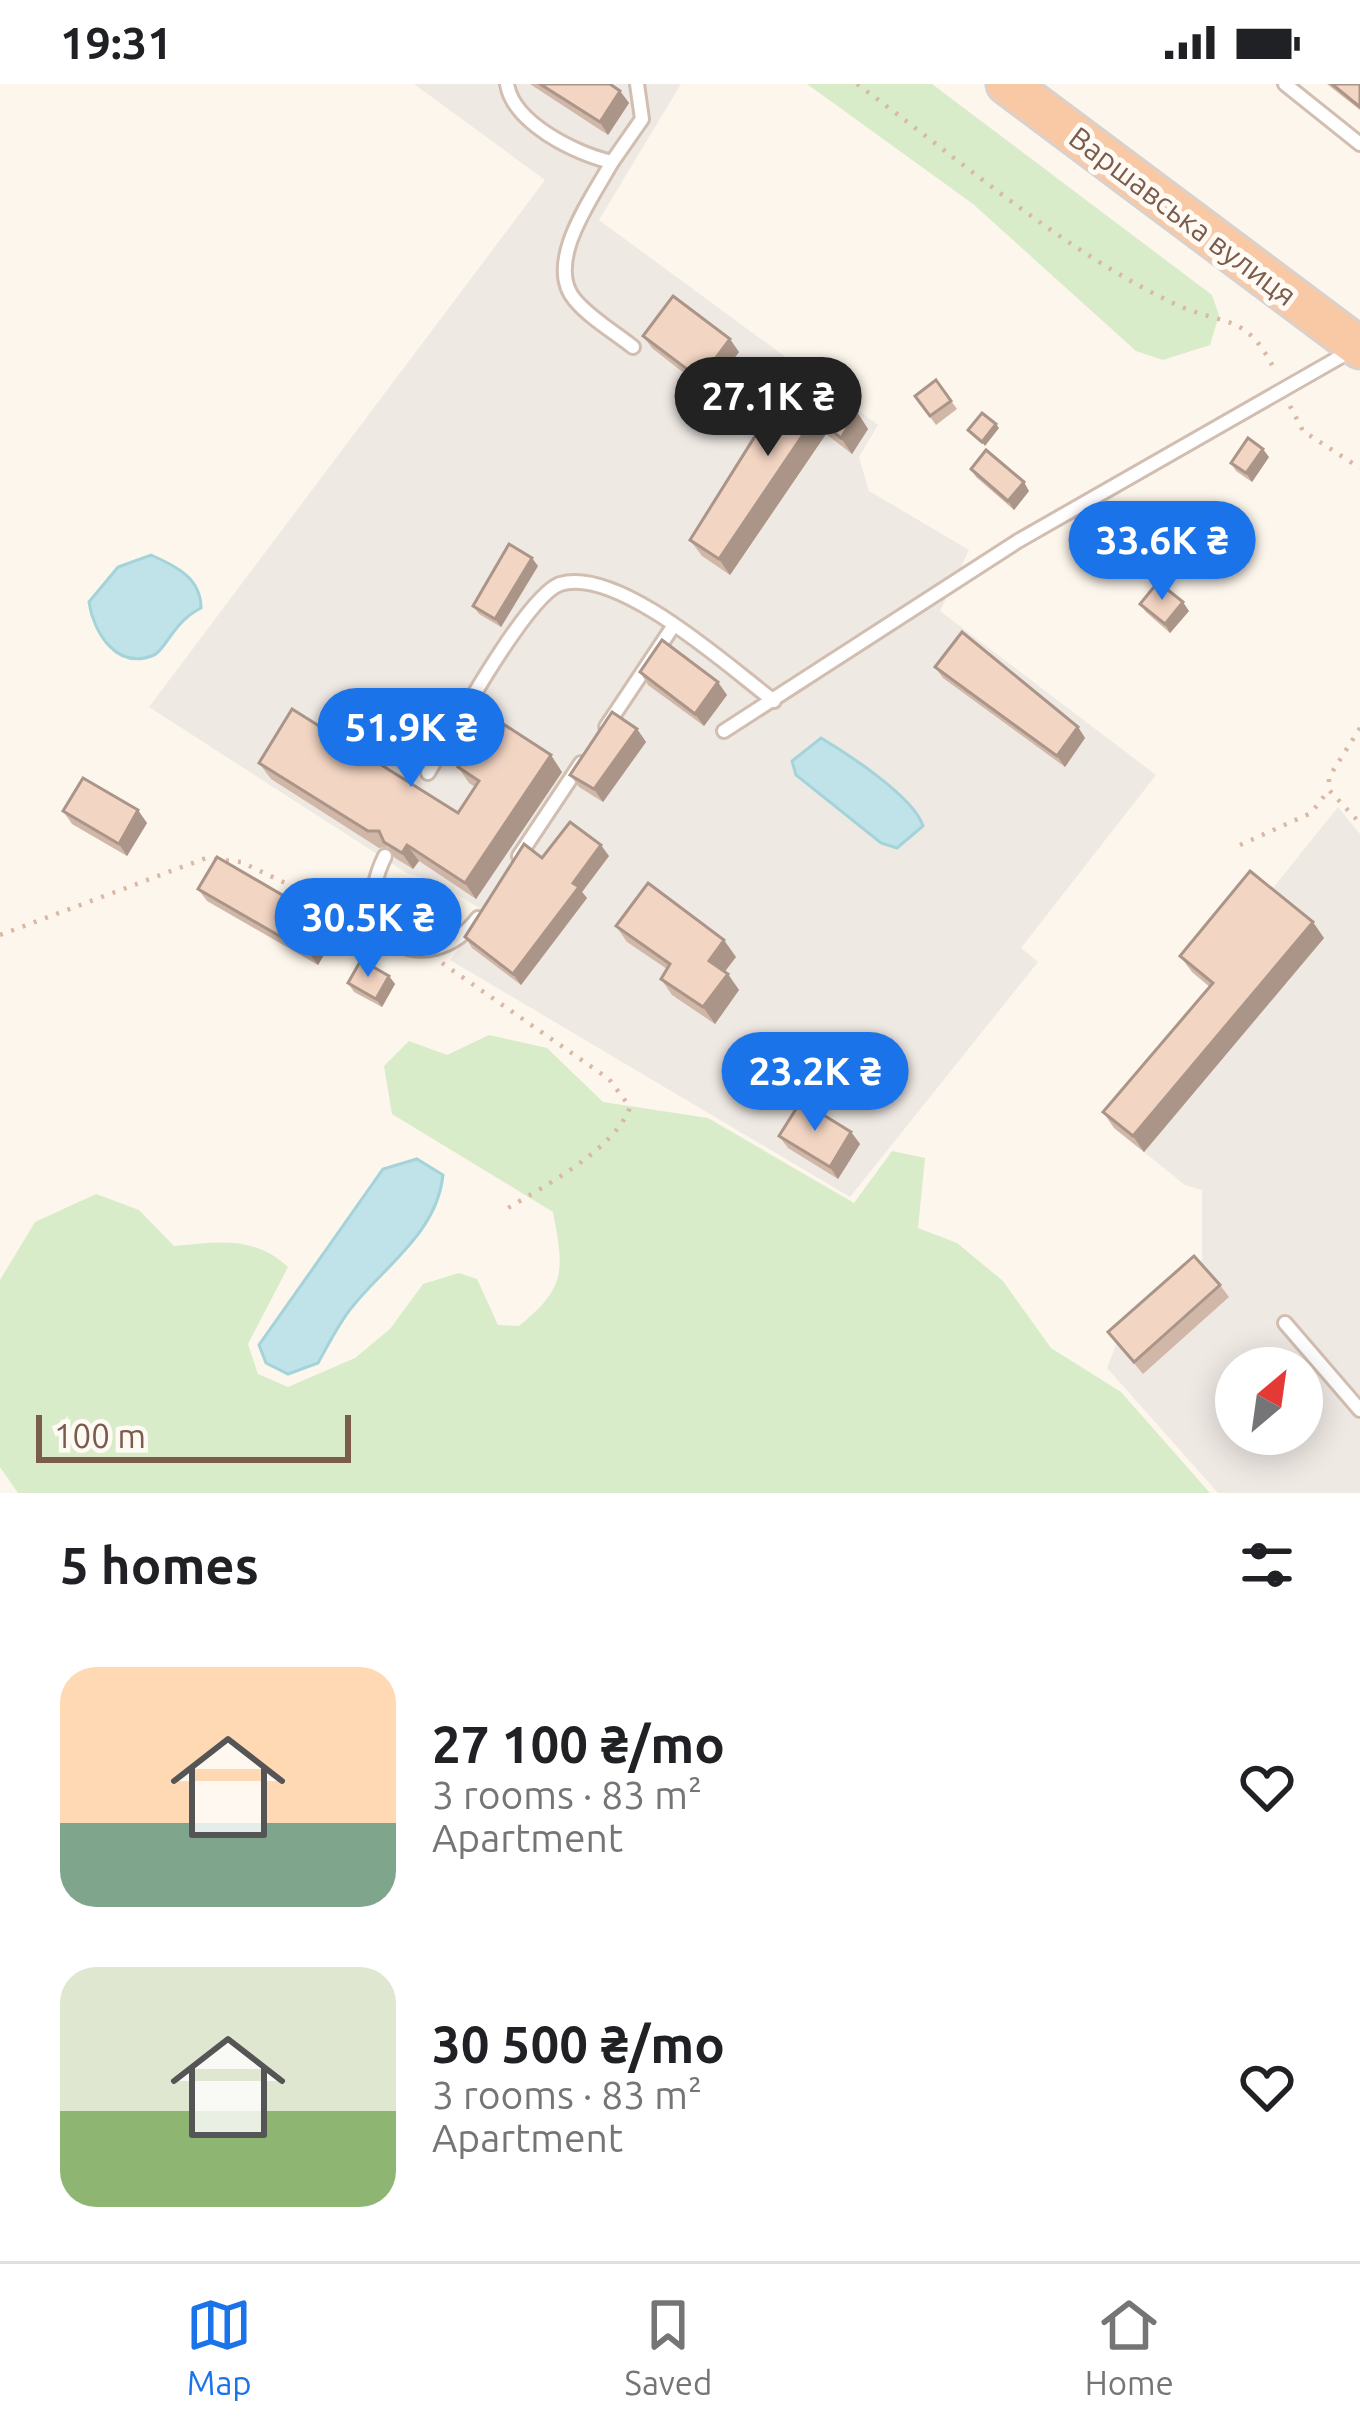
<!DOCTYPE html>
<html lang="en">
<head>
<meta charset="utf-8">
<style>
	body { margin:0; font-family:Ubuntu,sans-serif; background:#f6f6f6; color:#202124; height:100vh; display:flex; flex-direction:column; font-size:45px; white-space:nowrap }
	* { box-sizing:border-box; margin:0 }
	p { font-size:39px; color:#757577 }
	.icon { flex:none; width:66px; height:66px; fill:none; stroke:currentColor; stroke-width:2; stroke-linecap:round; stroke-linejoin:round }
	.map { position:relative; height:1409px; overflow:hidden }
	.side { display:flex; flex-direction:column; background:#fff; flex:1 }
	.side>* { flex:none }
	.needle { width:78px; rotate:29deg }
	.buttons { position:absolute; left:1215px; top:1263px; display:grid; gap:24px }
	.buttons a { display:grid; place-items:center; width:108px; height:108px; border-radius:50%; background:#fff; box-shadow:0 6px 30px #0003; font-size:60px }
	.scale { position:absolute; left:36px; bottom:30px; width:315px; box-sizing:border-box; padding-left:12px; border:6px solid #7a5c4d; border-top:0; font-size:33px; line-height:42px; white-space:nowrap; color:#7a5c4d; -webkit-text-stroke:9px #fffaf3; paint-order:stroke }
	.price { position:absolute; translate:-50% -102px; padding:0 27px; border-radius:42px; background:#1a73e8; color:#fff; font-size:39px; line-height:78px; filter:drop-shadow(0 3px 6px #0008) }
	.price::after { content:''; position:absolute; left:50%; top:72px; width:36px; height:27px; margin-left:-18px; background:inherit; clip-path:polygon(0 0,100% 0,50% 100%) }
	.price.current { background:#222; color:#fff }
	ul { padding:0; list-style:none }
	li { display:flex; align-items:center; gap:36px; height:300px; padding:0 60px }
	li span { display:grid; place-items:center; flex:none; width:336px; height:240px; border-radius:36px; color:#555 }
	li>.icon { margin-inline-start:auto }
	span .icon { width:144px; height:144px; fill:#fffc; stroke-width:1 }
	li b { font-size:51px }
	h2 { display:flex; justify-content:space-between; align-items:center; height:144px; padding:0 60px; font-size:51px }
	.status { display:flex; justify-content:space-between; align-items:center; height:84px; padding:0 60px; background:#fff; direction:ltr }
	.status svg { height:33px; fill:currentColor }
	.dock { display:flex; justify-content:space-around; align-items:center; height:168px; border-top:3px solid #e0e0e0; background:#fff; font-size:33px; color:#757577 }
	.dock a { display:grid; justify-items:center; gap:6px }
	.dock .current { color:#1a73e8 }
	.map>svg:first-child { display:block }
	.industrial { fill:#efe9e4; fill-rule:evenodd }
	.green { fill:#d8ecc9 }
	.water { fill:#bfe3e8; stroke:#a5d3da; stroke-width:3 }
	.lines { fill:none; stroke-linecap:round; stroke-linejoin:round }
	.service-casing { stroke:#d1beb0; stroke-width:18 }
	.trunk-casing { stroke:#dad1cd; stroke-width:45 }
	.path { stroke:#d9b8a5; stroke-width:4.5; stroke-dasharray:3 9; stroke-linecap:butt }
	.service { stroke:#fff; stroke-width:12 }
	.trunk { stroke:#f9c8a4; stroke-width:39 }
	.wall { fill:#d1b7a8 }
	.shaded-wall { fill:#aa9588 }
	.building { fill:#f3d5c3; stroke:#aa9588; stroke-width:3 }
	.labels { text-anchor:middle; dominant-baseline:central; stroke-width:10; stroke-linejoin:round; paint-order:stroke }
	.street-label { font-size:30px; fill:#7a5c4d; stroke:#fffaf3 }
</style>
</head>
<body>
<div class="status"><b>19:31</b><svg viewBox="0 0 49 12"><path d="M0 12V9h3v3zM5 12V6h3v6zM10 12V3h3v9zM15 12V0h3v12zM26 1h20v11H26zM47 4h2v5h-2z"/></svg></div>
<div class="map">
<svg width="1360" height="1409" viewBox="0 0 1360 1409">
	<rect width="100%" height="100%" fill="#fdf6ec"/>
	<g class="industrial">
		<path d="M414 0H681L599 136 878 341 859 373 869 407 969 466 940 527 1156 691 1021 864 1038 878 850 1113 450 876 486 828 433 796 408 790 149 623 545 96Z"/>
		<path d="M1338 723 1360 750V1409H1218L1107 1284 1116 1261 1202 1184V1106L1185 1101 1114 1044 1224 916 1192 888 1261 803 1269 809ZM1236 1284H1302V1350H1236Z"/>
	</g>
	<g class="green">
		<path d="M807 0H932L1212 211 1219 231 1210 261 1163 276 1136 267 973 120Z"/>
		<path d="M489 951 547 964 603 1018 708 1034 854 1119 892 1067 925 1074 918 1144 957 1159 1003 1197 1051 1264 1121 1308 1210 1409H18L0 1383V1196L35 1138 96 1110 139 1126 174 1162C219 1158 253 1151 288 1183L248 1260 258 1290 288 1303 355 1274 390 1245 423 1200 459 1189 477 1195 498 1241 519 1242C567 1203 564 1186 553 1128L392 1030 384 982 409 957 447 971Z"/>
	</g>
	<g class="water">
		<path d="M151 471C176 482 201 494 201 524 173 538 165 567 154 571 116 587 93 547 89 518L118 483Z"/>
		<path d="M821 654C848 670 914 713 923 742L897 764 881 759 796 691 792 677Z"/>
		<path d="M417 1075 443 1091C437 1148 387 1180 353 1222 339 1238 329 1260 318 1279L288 1290 266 1279 259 1261 383 1085Z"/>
	</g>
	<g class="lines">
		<g class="service-casing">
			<g id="service">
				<path d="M507 0C513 39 576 70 612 78L642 35 637 0"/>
				<path d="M1285 0 1360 60"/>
				<path d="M612 78C594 111 543 179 575 216 590 234 614 248 633 263"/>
				<path d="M606 643 672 544"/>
				<path d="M724 647 1018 457 1354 265"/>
				<path d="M428 689C450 652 526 512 560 500 618 482 729 583 774 617"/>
				<path d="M385 772C343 857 428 899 478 834"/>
				<path d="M519 772 581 679"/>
				<path d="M1285 1239 1360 1326"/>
			</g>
		</g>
		<g class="trunk-casing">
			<path id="trunk" d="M1007 0 1360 264"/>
		</g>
		<g class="path">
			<path d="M857 0C958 74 1063 167 1175 220 1224 243 1247 227 1276 289"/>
			<path d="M1290 322 1303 347 1360 384"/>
			<path d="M1360 644 1329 693V706L1360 739"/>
			<path d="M1240 761 1311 729 1329 706"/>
			<path d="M0 851 206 774 241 778 363 836"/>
			<path d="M442 879 609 995 630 1023C616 1064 545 1102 508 1124"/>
		</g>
		<use href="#service" class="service"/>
		<use href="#trunk" class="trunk"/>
	</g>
	<g class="wall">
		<path d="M530 0H610L620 7 629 19 608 51Z"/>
		<path d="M1327 0H1360V26Z"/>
		<path d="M643 252 739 268 708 308 652 264Z"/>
		<path d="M794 290 857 328 868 345 852 370 826 350 730 491 702 472 690 456Z"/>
		<path d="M936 296 957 325 936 341 915 312Z"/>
		<path d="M1269 373 1252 398 1236 387 1231 379Z"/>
		<path d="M971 385 1029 407 1014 426 976 393Z"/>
		<path d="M538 482 501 543 479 530 473 522Z"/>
		<path d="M1140 520 1189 527 1170 549 1146 528Z"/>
		<path d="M935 583 1078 643 1085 654 1065 683 943 594Z"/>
		<path d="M640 588 727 611 704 642 648 601Z"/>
		<path d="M637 645 646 658 603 718 579 703 570 691Z"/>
		<path d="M259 679 458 729 475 703 469 699 458 683 562 688 476 815 419 777 413 785 395 774 388 763 379 764 271 695Z"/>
		<path d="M63 727 147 739 127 772 72 740Z"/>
		<path d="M609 772 582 808 587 814 521 901 472 864 465 853 542 774Z"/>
		<path d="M198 805 336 850 318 881 207 817Z"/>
		<path d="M616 842 736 873 725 888 739 906 715 940 672 911 661 895 667 885 627 858Z"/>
		<path d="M1324 854 1144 1068 1114 1044 1103 1028 1210 903 1192 888 1180 872Z"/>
		<path d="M389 892 395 900 382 923 354 908 348 899Z"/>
		<path d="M851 1048 860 1060 838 1095 788 1064 779 1052Z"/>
		<path d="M1220 1201 1229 1213 1143 1290 1108 1248Z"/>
	</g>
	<g class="shaded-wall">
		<path d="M620 7 629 19 608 51 600 38Z"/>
		<path d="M730 255 739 268 708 308 700 295Z"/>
		<path d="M857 328 868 345 852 370 841 354Z"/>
		<path d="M815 333 826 350 730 491 719 475Z"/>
		<path d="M996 340 999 344 985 362 982 358Z"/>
		<path d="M1263 365 1269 373 1252 398 1246 389Z"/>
		<path d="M1024 398 1029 407 1014 426 1008 417Z"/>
		<path d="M532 474 538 482 501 543 495 535Z"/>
		<path d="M1183 518 1189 527 1170 549 1165 540Z"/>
		<path d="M718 598 727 611 704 642 695 630Z"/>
		<path d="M1078 643 1085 654 1065 683 1057 672Z"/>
		<path d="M637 645 646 658 603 718 594 705Z"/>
		<path d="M551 671 562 688 476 815 465 799Z"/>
		<path d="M138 726 147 739 127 772 119 760Z"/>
		<path d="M407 761 419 777 413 785 402 769Z"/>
		<path d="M601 761 609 772 582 808 587 814 521 901 513 890 573 799Z"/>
		<path d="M327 837 336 850 318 881 309 869Z"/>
		<path d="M1313 838 1324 854 1144 1068 1133 1052Z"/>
		<path d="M724 856 736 873 720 893 709 877Z"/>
		<path d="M728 890 739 906 715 940 703 923Z"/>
		<path d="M389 892 395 900 382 923 376 915Z"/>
		<path d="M851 1048 860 1060 838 1095 830 1083Z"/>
	</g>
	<g class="building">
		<path d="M540 0H610L620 7 600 38Z"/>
		<path d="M1332 0H1360V23Z"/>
		<path d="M673 212 730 255 700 295 643 252Z"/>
		<path d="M794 290 857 328 841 354 815 333 719 475 690 456Z"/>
		<path d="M936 296 951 317 930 332 915 312Z"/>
		<path d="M982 329 996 340 982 358 968 346Z"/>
		<path d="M1248 354 1263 365 1246 389 1231 379Z"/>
		<path d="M986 366 1024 398 1008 417 971 385Z"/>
		<path d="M509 460 532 474 495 535 473 522Z"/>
		<path d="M1158 498 1183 518 1165 540 1140 520Z"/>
		<path d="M962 548 1078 643 1057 672 935 583Z"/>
		<path d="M662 556 718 598 695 630 640 588Z"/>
		<path d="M292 625 458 729 479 697 458 683 491 632 551 671 465 799 407 761 402 769 384 758 379 747H368L259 679Z"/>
		<path d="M612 628 637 645 594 705 570 691Z"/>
		<path d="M83 694 138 726 119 760 63 727Z"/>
		<path d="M570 738 601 761 573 799 579 803 513 890 465 853 524 760 542 774Z"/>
		<path d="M217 773 327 837 309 869 198 805Z"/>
		<path d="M1250 787 1313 838 1133 1052 1103 1028 1213 899 1180 872Z"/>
		<path d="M648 799 724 856 709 877 728 890 703 923 661 895 670 880 616 842Z"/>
		<path d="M361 876 389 892 376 915 348 899Z"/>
		<path d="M801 1017 851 1048 830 1083 779 1052Z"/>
		<path d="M1194 1172 1220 1201 1134 1278 1108 1248Z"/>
	</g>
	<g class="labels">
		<g class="street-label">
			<text transform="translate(1183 132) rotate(37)">Варшавська вулиця</text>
		</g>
	</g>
</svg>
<div class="buttons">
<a><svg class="needle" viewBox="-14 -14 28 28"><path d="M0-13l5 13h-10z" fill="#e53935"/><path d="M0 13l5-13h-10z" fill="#757577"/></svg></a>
</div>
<div class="scale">100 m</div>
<b class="price current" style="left:768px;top:375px">27.1K ₴</b>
<b class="price" style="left:1162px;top:519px">33.6K ₴</b>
<b class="price" style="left:411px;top:706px">51.9K ₴</b>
<b class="price" style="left:368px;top:896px">30.5K ₴</b>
<b class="price" style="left:815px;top:1050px">23.2K ₴</b>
</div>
<section class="side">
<h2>5 homes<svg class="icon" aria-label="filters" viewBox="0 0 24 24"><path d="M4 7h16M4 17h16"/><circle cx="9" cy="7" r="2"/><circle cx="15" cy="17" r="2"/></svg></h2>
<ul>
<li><span style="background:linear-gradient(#ffd9b3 65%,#7fa58c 0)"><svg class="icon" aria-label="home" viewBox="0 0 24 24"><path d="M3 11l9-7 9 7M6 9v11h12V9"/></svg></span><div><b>27 100 ₴/mo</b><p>3 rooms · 83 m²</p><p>Apartment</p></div><svg class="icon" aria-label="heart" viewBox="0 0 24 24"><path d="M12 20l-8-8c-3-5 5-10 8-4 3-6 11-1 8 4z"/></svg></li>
<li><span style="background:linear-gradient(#dfe7d0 60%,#8fb573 0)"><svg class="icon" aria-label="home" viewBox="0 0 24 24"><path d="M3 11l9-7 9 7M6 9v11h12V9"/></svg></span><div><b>30 500 ₴/mo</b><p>3 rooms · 83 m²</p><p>Apartment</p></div><svg class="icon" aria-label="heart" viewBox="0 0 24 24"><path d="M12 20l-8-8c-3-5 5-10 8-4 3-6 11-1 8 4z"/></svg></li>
</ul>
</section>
<nav class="dock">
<a class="current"><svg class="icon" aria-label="map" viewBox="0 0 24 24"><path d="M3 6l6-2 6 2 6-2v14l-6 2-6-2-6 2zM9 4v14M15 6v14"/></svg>Map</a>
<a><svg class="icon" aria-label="saved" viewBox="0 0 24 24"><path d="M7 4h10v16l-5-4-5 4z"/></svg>Saved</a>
<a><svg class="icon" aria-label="home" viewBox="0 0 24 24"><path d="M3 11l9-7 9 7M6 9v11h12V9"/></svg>Home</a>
</nav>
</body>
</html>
